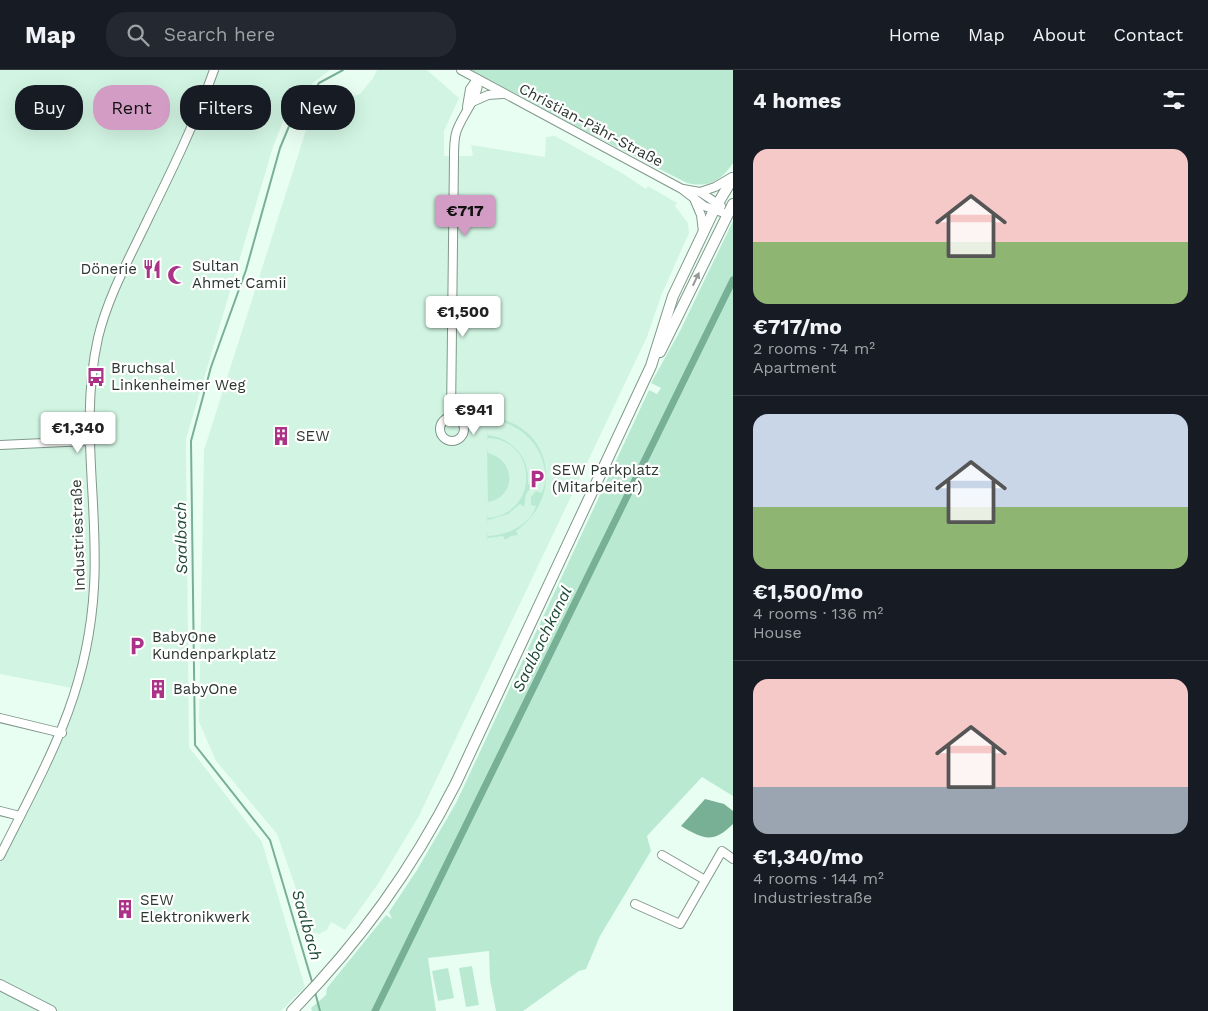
<!DOCTYPE html>
<html lang="en">
<head>
<meta charset="utf-8">
<style>
	body { margin:0; font-family:"Work Sans",sans-serif; background:#242831; color:#f1f3f6; height:100vh; display:flex; flex-direction:column; font-size:19px; white-space:nowrap }
	* { box-sizing:border-box; margin:0 }
	p { font-size:16px; color:#9ea1a6 }
	.icon { flex:none; width:28px; height:28px; fill:none; stroke:currentColor; stroke-width:2; stroke-linecap:round; stroke-linejoin:round }
	.map { position:relative; flex:1; overflow:hidden }
	.details { display:flex; flex-direction:column; background:#171b24; width:475px }
	.details>* { flex:none }
	.top-card { position:absolute; left:15px; top:15px; width:475px; height:45px; display:flex; gap:10px }
	.price { position:absolute; translate:-50% -42px; padding:0 11px; border-radius:5px; background:#fff; color:#222; font-size:16px; line-height:32px; filter:drop-shadow(0 1px 2px #0008) }
	.price::after { content:''; position:absolute; left:50%; top:30px; width:15px; height:11px; margin-left:-8px; background:inherit; clip-path:polygon(0 0,100% 0,50% 100%) }
	.price.selected { background:#d29cc4; color:#111 }
	ul { padding:0; list-style:none }
	li { display:grid; align-content:center; gap:10px; height:265px; padding:0 20px }
	li+li { border-top:1px solid #363941 }
	li span { display:grid; place-items:center; height:155px; border-radius:15px; color:#555 }
	li>.icon { margin-inline-start:auto }
	span .icon { width:90px; height:90px; fill:#fffc; stroke-width:1 }
	li b { font-size:21px }
	h2 { display:flex; justify-content:space-between; align-items:center; height:60px; padding:0 20px; font-size:21px }
	.pill { padding:0 18px; border-radius:20px; background:#171b24; box-shadow:0 5px 20px #0002; font-size:18px; line-height:45px }
	.pill.selected { background:#d29cc4; color:#111 }
	header { display:flex; align-items:center; gap:30px; box-sizing:border-box; height:70px; padding:0 25px; background:#171b24; border-bottom:1px solid #363941 }
	header strong { font-size:24px }
	nav { display:flex; gap:28px; margin-inline-start:auto; font-size:18px }
	.search { width:350px; height:45px; background:#242831; display:flex; align-items:center; gap:12px; box-sizing:border-box; padding:0 18px; border-radius:20px; color:#9ea1a6; font-size:19px }
	main { display:flex; flex:1; min-height:0 }
	.map>svg:first-child { display:block }
	.built { fill:#d2f5e3 }
	.green { fill:#b9ead1 }
	.water { fill:#77b094 }
	.lines { fill:none; stroke-linecap:round; stroke-linejoin:round }
	.stream { stroke:#77b094; stroke-width:2 }
	.canal { stroke:#77b094; stroke-width:7 }
	.minor-casing { stroke:#80988b; stroke-width:10 }
	.major-casing { stroke:#80988b; stroke-width:12 }
	.minor { stroke:#fff; stroke-width:8 }
	.major { stroke:#fff; stroke-width:10 }
	.oneway { fill:#969a98 }
	.labels { text-anchor:middle; dominant-baseline:central; stroke-width:4.5; stroke-linejoin:round; paint-order:stroke }
	.street-label { font-size:15px; fill:#2c3630; stroke:#fff }
	.poi-label { font-size:15px; fill:#2c3630; stroke:#fff; text-anchor:start }
	.water-label { font-size:16px; font-style:italic; fill:#1b4935; stroke:#fff }
</style>
</head>
<body>
<header>
<strong>Map</strong>
<div class="search"><svg class="icon" aria-label="search" viewBox="0 0 24 24"><circle cx="10" cy="10" r="6"/><path d="M15 15l6 6"/></svg>Search here</div>
<nav><a>Home</a><a>Map</a><a>About</a><a>Contact</a></nav>
</header>
<main>
<div class="map">
<svg width="733" height="941" viewBox="0 0 733 941">
	<rect width="100%" height="100%" fill="#e9fef2"/>
	<g class="built">
		<path d="M0 0H330L314 12 286 44 273 77 186 369 189 677 262 772 305 917 281 941H53L0 915V786L77 619 0 604Z"/>
		<path d="M377 0H427L459 28 444 61V86H473L471 75 545 87 546 67 555 66 622 103 646 119 648 116 677 133 675 136 688 153 689 163 661 226 647 267 419 746 378 814 345 860 331 852 327 860 319 864 311 862 277 764 216 691 199 652 204 380 307 57 333 32 360 24 373 8Z"/>
		<path d="M0 921 42 941H0Z"/>
	</g>
	<g class="green">
		<path d="M465 0H733V93C721 111 709 118 687 113Z"/>
		<path d="M733 151V726L702 707 647 766 651 781 600 866 586 899 579 901 523 941H496L490 910 489 881 428 888 436 941H312L311 938 326 925 327 918 386 845 392 849 389 842 417 800 456 733 649 320 657 324 661 318 651 313 680 261Z"/>
		<path d="M487 343 488 347C552 352 566 426 516 461L518 465 511 466 505 470 503 466 488 468V473L487 462 488 466C506 465 530 456 536 436L531 435V427L536 421 541 423C546 417 545 408 545 401 541 371 516 352 488 349L487 354Z"/>
		<path d="M488 361V365C514 369 530 388 528 414L533 415 526 424 524 437 520 434 508 444 488 450V455L487 443 488 448C539 444 539 370 488 368L487 372Z"/>
		<path d="M487 379 488 383C516 390 517 427 488 432V437Z"/>
		<path d="M472 896 479 935 466 937 459 898Z"/>
		<path d="M448 898 454 928 438 931 432 901Z"/>
	</g>
	<path class="water" d="M705 729 724 734 733 741V754C713 774 703 769 681 756Z"/>
	<g class="lines">
		<g class="stream">
			<path d="M313 915 270 770 195 675 191 371 211 297 246 200 280 78 292 49 307 33 319 13 343 0"/>
			<path d="M315 922 320 941"/>
		</g>
		<path class="canal" d="M375 941 733 210"/>
		<g class="minor-casing">
			<g id="minor">
				<path d="M461 0 682 119 704 136 727 144"/>
				<path d="M470 33 488 25 502 24"/>
				<path d="M467 37 470 19 477 9"/>
				<path d="M683 119 700 122 721 136"/>
				<path d="M700 122 715 117 732 107"/>
				<path d="M695 131 701 145 703 162"/>
				<path d="M451 346 454 87C454 79 454 70 456 63 460 47 483 22 477 9"/>
				<circle cx="452" cy="359" r="12"/>
				<path d="M0 375 88 371"/>
				<path d="M0 648 62 663"/>
				<path d="M0 741 20 746"/>
				<path d="M662 785 705 810"/>
				<path d="M0 786C47 692 88 625 94 517 99 432 79 354 98 268 108 226 130 187 148 149 172 100 196 51 214 0"/>
				<path d="M635 834 680 854 722 781 733 789"/>
			</g>
		</g>
		<g class="major-casing">
			<g id="major">
				<path d="M660 282 733 134"/>
				<path d="M0 915 51 941"/>
				<path d="M292 941C361 870 411 801 456 713L651 296 673 226 714 140 733 108"/>
			</g>
		</g>
		<use href="#minor" class="minor"/>
		<use href="#major" class="major"/>
	</g>
	<defs><path id="oneway-solid" d="M-6-.8H1V-3.2L6.5 0L1 3.2V.8H-6Z" transform="scale(1.25)"/></defs>
	<use class="oneway" href="#oneway-solid" transform="translate(696 209) rotate(-65)"/>
	<defs>
		<g id="restaurant-bare" transform="scale(1.5)"><path d="M-5-6h1v4h1v-4h1v4h1v-4h1v5L-1.5 .5V6h-2V.5L-5-1ZM5-6V6H3V1.5H1.5Q1.5-4 5-6Z" fill="#ab3286" stroke="#fff" stroke-width="2.5" paint-order="stroke"/></g>
		<g id="mosque-bare" transform="scale(1.5)"><path d="M3.5-4.9A6 6 0 1 0 3.5 4.9A5 5 0 1 1 3.5-4.9Z" fill="#ab3286" stroke="#fff" stroke-width="2.5" paint-order="stroke"/></g>
		<g id="bus-bare" transform="scale(1.5)"><path d="M-5-6H5V4H4V6H2V4H-2V6H-4V4H-5ZM-3.5-4V0h7V-4ZM-3.5 1.2v1.5H-2V1.2ZM2 1.2v1.5H3.5V1.2Z" fill="#ab3286" stroke="#fff" stroke-width="2.5" paint-order="stroke"/></g>
		<g id="building-bare" transform="scale(1.5)"><path d="M-4-6H4V6H1V3H-1V6H-4ZM-2.5-4.3h1.7v1.8h-1.7ZM.8-4.3h1.7v1.8H.8ZM-2.5-1h1.7V.8h-1.7ZM.8-1h1.7V.8H.8Z" fill="#ab3286" stroke="#fff" stroke-width="2.5" paint-order="stroke"/></g>
		<g id="parking-bare" transform="scale(1.5)"><path d="M-3.5-5.5H1a3.5 3.5 0 0 1 0 7H-1V5.5H-3.5ZM-1-3.4V-.6H.8a1.4 1.4 0 0 0 0-2.8Z" fill="#ab3286" stroke="#fff" stroke-width="2.5" paint-order="stroke"/></g>
	</defs>
	<g fill-rule="evenodd">
		<use href="#restaurant-bare" x="152" y="199"/>
		<use href="#mosque-bare" x="177" y="205"/>
		<use href="#bus-bare" x="96" y="307"/>
		<use href="#building-bare" x="281" y="366"/>
		<use href="#parking-bare" x="537" y="409"/>
		<use href="#parking-bare" x="137" y="576"/>
		<use href="#building-bare" x="158" y="619"/>
		<use href="#building-bare" x="125" y="839"/>
	</g>
	<g class="labels">
		<g class="street-label">
			<text transform="translate(591 55) rotate(28)">Christian-Pähr-Straße</text>
			<text transform="translate(78 465) rotate(-92)">Industriestraße</text>
		</g>
		<g class="poi-label">
			<text x="192" y="196">Sultan<tspan x="192" dy="17">Ahmet Camii</tspan></text>
			<text x="137" y="199" text-anchor="end">Dönerie</text>
			<text x="111" y="298">Bruchsal<tspan x="111" dy="17">Linkenheimer Weg</tspan></text>
			<text x="296" y="366">SEW</text>
			<text x="552" y="400">SEW Parkplatz<tspan x="552" dy="17">(Mitarbeiter)</tspan></text>
			<text x="152" y="567">BabyOne<tspan x="152" dy="17">Kundenparkplatz</tspan></text>
			<text x="173" y="619">BabyOne</text>
			<text x="140" y="830">SEW<tspan x="140" dy="17">Elektronikwerk</tspan></text>
		</g>
		<g class="water-label">
			<text transform="translate(181 468) rotate(-91)">Saalbach</text>
			<text transform="translate(542 569) rotate(-64)">Saalbachkanal</text>
			<text transform="translate(307 855) rotate(74)">Saalbach</text>
		</g>
	</g>
</svg>
<b class="price selected" style="left:465px;top:167px">€717</b>
<b class="price" style="left:463px;top:268px">€1,500</b>
<b class="price" style="left:474px;top:366px">€941</b>
<b class="price" style="left:78px;top:384px">€1,340</b>
<div class="top-card">
<a class="pill">Buy</a>
<a class="pill selected">Rent</a>
<a class="pill">Filters</a>
<a class="pill">New</a>
</div>
</div>
<section class="details">
<h2>4 homes<svg class="icon" aria-label="filters" viewBox="0 0 24 24"><path d="M4 7h16M4 17h16"/><circle cx="9" cy="7" r="2"/><circle cx="15" cy="17" r="2"/></svg></h2>
<ul>
<li><span style="background:linear-gradient(#f6c9c9 60%,#8fb573 0)"><svg class="icon" aria-label="home" viewBox="0 0 24 24"><path d="M3 11l9-7 9 7M6 9v11h12V9"/></svg></span><div><b>€717/mo</b><p>2 rooms · 74 m²</p><p>Apartment</p></div></li>
<li><span style="background:linear-gradient(#c9d6e8 60%,#8fb573 0)"><svg class="icon" aria-label="home" viewBox="0 0 24 24"><path d="M3 11l9-7 9 7M6 9v11h12V9"/></svg></span><div><b>€1,500/mo</b><p>4 rooms · 136 m²</p><p>House</p></div></li>
<li><span style="background:linear-gradient(#f6c9c9 70%,#9aa5b1 0)"><svg class="icon" aria-label="home" viewBox="0 0 24 24"><path d="M3 11l9-7 9 7M6 9v11h12V9"/></svg></span><div><b>€1,340/mo</b><p>4 rooms · 144 m²</p><p>Industriestraße</p></div></li>
</ul>
</section>
</main>
</body>
</html>
